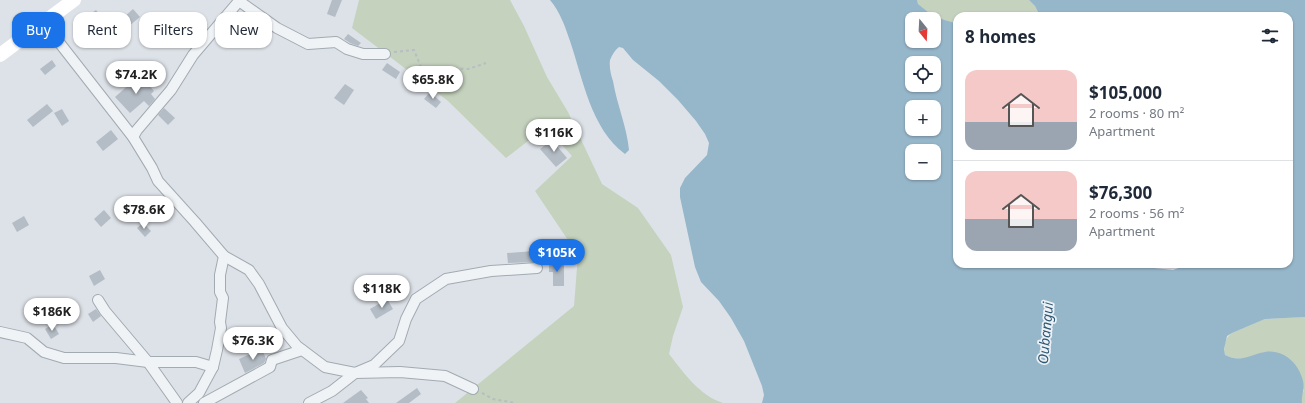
<!DOCTYPE html>
<html lang="en">
<head>
<meta charset="utf-8">
<style>
	body { margin:0; font-family:"Noto Sans",sans-serif; background:#f2f2f3; color:#1f2937; height:100vh; display:flex; flex-direction:column; font-size:15px; white-space:nowrap }
	* { box-sizing:border-box; margin:0 }
	p { font-size:13px; color:#747a83 }
	.icon { flex:none; width:22px; height:22px; fill:none; stroke:currentColor; stroke-width:2; stroke-linecap:round; stroke-linejoin:round }
	.map { position:relative; flex:1; overflow:hidden }
	.panel { position:absolute; left:953px; top:12px; width:340px; height:256px; display:flex; flex-direction:column; background:#fff; border-radius:12px; box-shadow:0 1px 3px #0004 }
	.panel>* { flex:none }
	.banner { position:absolute; left:12px; top:12px; width:380px; height:36px; display:flex; gap:8px }
	.needle { width:26px; rotate:162deg }
	.controls { position:absolute; left:905px; top:12px; display:grid; gap:8px }
	.controls a { display:grid; place-items:center; width:36px; height:36px; border-radius:8px; background:#fff; box-shadow:0 1px 3px #0004; font-size:20px }
	.price { position:absolute; translate:-50% -34px; padding:0 9px; border-radius:14px; background:#fff; color:#222; font-size:13px; line-height:26px; filter:drop-shadow(0 1px 2px #0008) }
	.price::after { content:''; position:absolute; left:50%; top:24px; width:12px; height:9px; margin-left:-6px; background:inherit; clip-path:polygon(0 0,100% 0,50% 100%) }
	.price.current { background:#1a73e8; color:#fff }
	ul { padding:0; list-style:none }
	li { display:flex; align-items:center; gap:12px; height:100px; padding:0 12px }
	li+li { border-top:1px solid #e0e1e3 }
	li span { display:grid; place-items:center; flex:none; width:112px; height:80px; border-radius:12px; color:#555 }
	li>.icon { margin-inline-start:auto }
	span .icon { width:48px; height:48px; fill:#fffc; stroke-width:1 }
	li b { font-size:17px }
	h2 { display:flex; justify-content:space-between; align-items:center; height:48px; padding:0 12px; font-size:17px }
	.pill { padding:0 14px; border-radius:12px; background:#fff; box-shadow:0 1px 3px #0004; font-size:14px; line-height:36px }
	.pill.current { background:#1a73e8; color:#fff }
	.map>svg:first-child { display:block }
	.green { fill:#c5d2be }
	.water { fill:#96b6ca; fill-rule:evenodd }
	.building { fill:#b4bcc5 }
	.lines { fill:none; stroke-linecap:round; stroke-linejoin:round }
	.minor-casing { stroke:#a2aab2; stroke-width:12 }
	.path { stroke:#b7bdc3; stroke-width:2; stroke-dasharray:3 3; stroke-linecap:butt }
	.minor { stroke:#f0f3f6; stroke-width:10 }
	.secondary { stroke:#fff; stroke-width:14 }
	.labels { text-anchor:middle; dominant-baseline:central; stroke-width:3.5; stroke-linejoin:round; paint-order:stroke }
	.water-label { font-size:14px; font-style:italic; fill:#2e5774; stroke:#ecf1f5 }
</style>
</head>
<body>
<div class="map">
<svg width="1305" height="403" viewBox="0 0 1305 403">
	<rect width="100%" height="100%" fill="#dde2e8"/>
	<g class="green">
		<path d="M359 0H510L524 26 547 77 568 112 602 184 638 208 671 255 683 307 673 336 669 354C684 373 699 395 723 403H455L574 306 578 255 535 191 572 156 546 127 506 158 448 101 352 28Z"/>
		<path d="M917 0H1029L1035 6 1040 16H957V23C940 20 931 15 918 4Z"/>
		<path d="M1305 317V403H1302V395L1304 390 1265 352C1251 357 1239 362 1225 355 1223 347 1225 338 1232 333L1265 319Z"/>
	</g>
	<path class="water" d="M550 0H917L918 4C931 15 940 20 957 23V264H1151L1154 268 1173 270 1190 264H1289V16H1040L1035 6 1029 0H1305V317L1265 319 1232 333 1227 336 1224 349 1225 355C1241 363 1249 355 1265 352 1284 349 1299 364 1303 381 1305 389 1301 396 1302 403H762L764 395 762 386 744 341 731 318 719 301 701 282 695 267 680 197V188L685 178 707 155 709 143 705 134 696 121 678 100 659 81 633 60 623 48 619 47C615 50 612 55 610 60 609 67 611 75 613 81 617 105 627 127 629 150L625 154C591 129 583 79 570 41 565 26 560 12 550 0ZM912 19H934V41H912ZM912 63H934V85H912ZM912 107H934V129H912ZM912 151H934V173H912Z"/>
	<g class="building">
		<path d="M332 0H342L335 17 327 14Z"/>
		<path d="M133 9 140 17 129 26 123 18Z"/>
		<path d="M96 10 108 26 89 39 77 23Z"/>
		<path d="M163 12 169 23 161 28 154 17Z"/>
		<path d="M227 25 239 39 229 46 219 34Z"/>
		<path d="M348 34 361 43 358 46 350 43 344 39Z"/>
		<path d="M52 60 56 66 45 75 40 69Z"/>
		<path d="M387 63 400 72 396 79 382 70Z"/>
		<path d="M140 75 154 91 151 94 155 99 149 106 144 101 130 113 115 97Z"/>
		<path d="M345 84 354 90 344 105 334 98Z"/>
		<path d="M430 92 441 102 436 108 424 99Z"/>
		<path d="M47 104 53 111 33 127 27 120Z"/>
		<path d="M164 108 175 118 168 125 158 115Z"/>
		<path d="M62 109 69 121 62 126 54 113Z"/>
		<path d="M111 130 118 139 103 151 96 142Z"/>
		<path d="M552 140 567 158 556 167 540 149Z"/>
		<path d="M104 210 111 218 101 227 94 219Z"/>
		<path d="M24 216 29 225 17 232 12 223Z"/>
		<path d="M143 223 151 231 145 237 137 228Z"/>
		<path d="M535 251 536 262 508 263 507 253Z"/>
		<path d="M549 262 564 263V286H553V272H549Z"/>
		<path d="M100 270 105 279 94 286 89 276Z"/>
		<path d="M387 299 393 309 376 319 370 309Z"/>
		<path d="M96 309 101 316 93 322 88 314Z"/>
		<path d="M53 324 59 334 51 339 45 329Z"/>
		<path d="M262 349 266 359 264 363 245 373 239 359Z"/>
		<path d="M417 388 421 394 409 403H396Z"/>
		<path d="M361 390 368 398 366 399 369 403H343Z"/>
	</g>
	<g class="lines">
		<g class="minor-casing">
			<g id="minor">
				<path d="M44 23 133 137 152 168 158 181 195 222 224 256 249 270 259 284 282 328 297 346 325 367 355 373 374 365 399 341 406 319 416 299 446 279 491 271 537 268"/>
				<path d="M133 137 137 130 171 90 193 55 239 1 277 28 308 44 336 42 347 49 363 54H385"/>
				<path d="M98 300 105 311 148 362 177 403"/>
				<path d="M0 332 27 338 44 352 64 358H116L148 362H196L213 367"/>
				<path d="M188 403 199 393 213 367 217 350 221 328 220 322 223 298 220 292V275L224 256"/>
				<path d="M204 403 270 367 272 360 302 350"/>
				<path d="M309 403 332 391 355 373 400 372 445 376 473 389"/>
			</g>
		</g>
		<g class="path">
			<path d="M394 52 414 50 421 67 468 69 486 63"/>
			<path d="M482 393 493 399 515 403"/>
		</g>
		<use href="#minor" class="minor"/>
		<path class="secondary" d="M0 55 74 0"/>
	</g>
	<g class="labels">
		<g class="water-label">
			<text transform="translate(1045 333) rotate(-85)">Oubangui</text>
		</g>
	</g>
</svg>
<div class="controls">
<a><svg class="needle" viewBox="-14 -14 28 28"><path d="M0-13l5 13h-10z" fill="#e53935"/><path d="M0 13l5-13h-10z" fill="#747a83"/></svg></a>
<a><svg class="icon" aria-label="locate" viewBox="0 0 24 24"><circle cx="12" cy="12" r="6"/><path d="M12 2v4M12 18v4M2 12h4M18 12h4"/></svg></a>
<a>+</a>
<a>−</a>
</div>
<b class="price" style="left:136px;top:95px">$74.2K</b>
<b class="price" style="left:433px;top:100px">$65.8K</b>
<b class="price" style="left:554px;top:153px">$116K</b>
<b class="price" style="left:144px;top:230px">$78.6K</b>
<b class="price current" style="left:557px;top:273px">$105K</b>
<b class="price" style="left:382px;top:309px">$118K</b>
<b class="price" style="left:52px;top:332px">$186K</b>
<b class="price" style="left:253px;top:361px">$76.3K</b>
<div class="banner">
<a class="pill current">Buy</a>
<a class="pill">Rent</a>
<a class="pill">Filters</a>
<a class="pill">New</a>
</div>
<section class="panel">
<h2>8 homes<svg class="icon" aria-label="filters" viewBox="0 0 24 24"><path d="M4 7h16M4 17h16"/><circle cx="9" cy="7" r="2"/><circle cx="15" cy="17" r="2"/></svg></h2>
<ul>
<li><span style="background:linear-gradient(#f6c9c9 65%,#9aa5b1 0)"><svg class="icon" aria-label="home" viewBox="0 0 24 24"><path d="M3 11l9-7 9 7M6 9v11h12V9"/></svg></span><div><b>$105,000</b><p>2 rooms · 80 m²</p><p>Apartment</p></div></li>
<li><span style="background:linear-gradient(#f6c9c9 60%,#9aa5b1 0)"><svg class="icon" aria-label="home" viewBox="0 0 24 24"><path d="M3 11l9-7 9 7M6 9v11h12V9"/></svg></span><div><b>$76,300</b><p>2 rooms · 56 m²</p><p>Apartment</p></div></li>
</ul>
</section>
</div>
</body>
</html>
